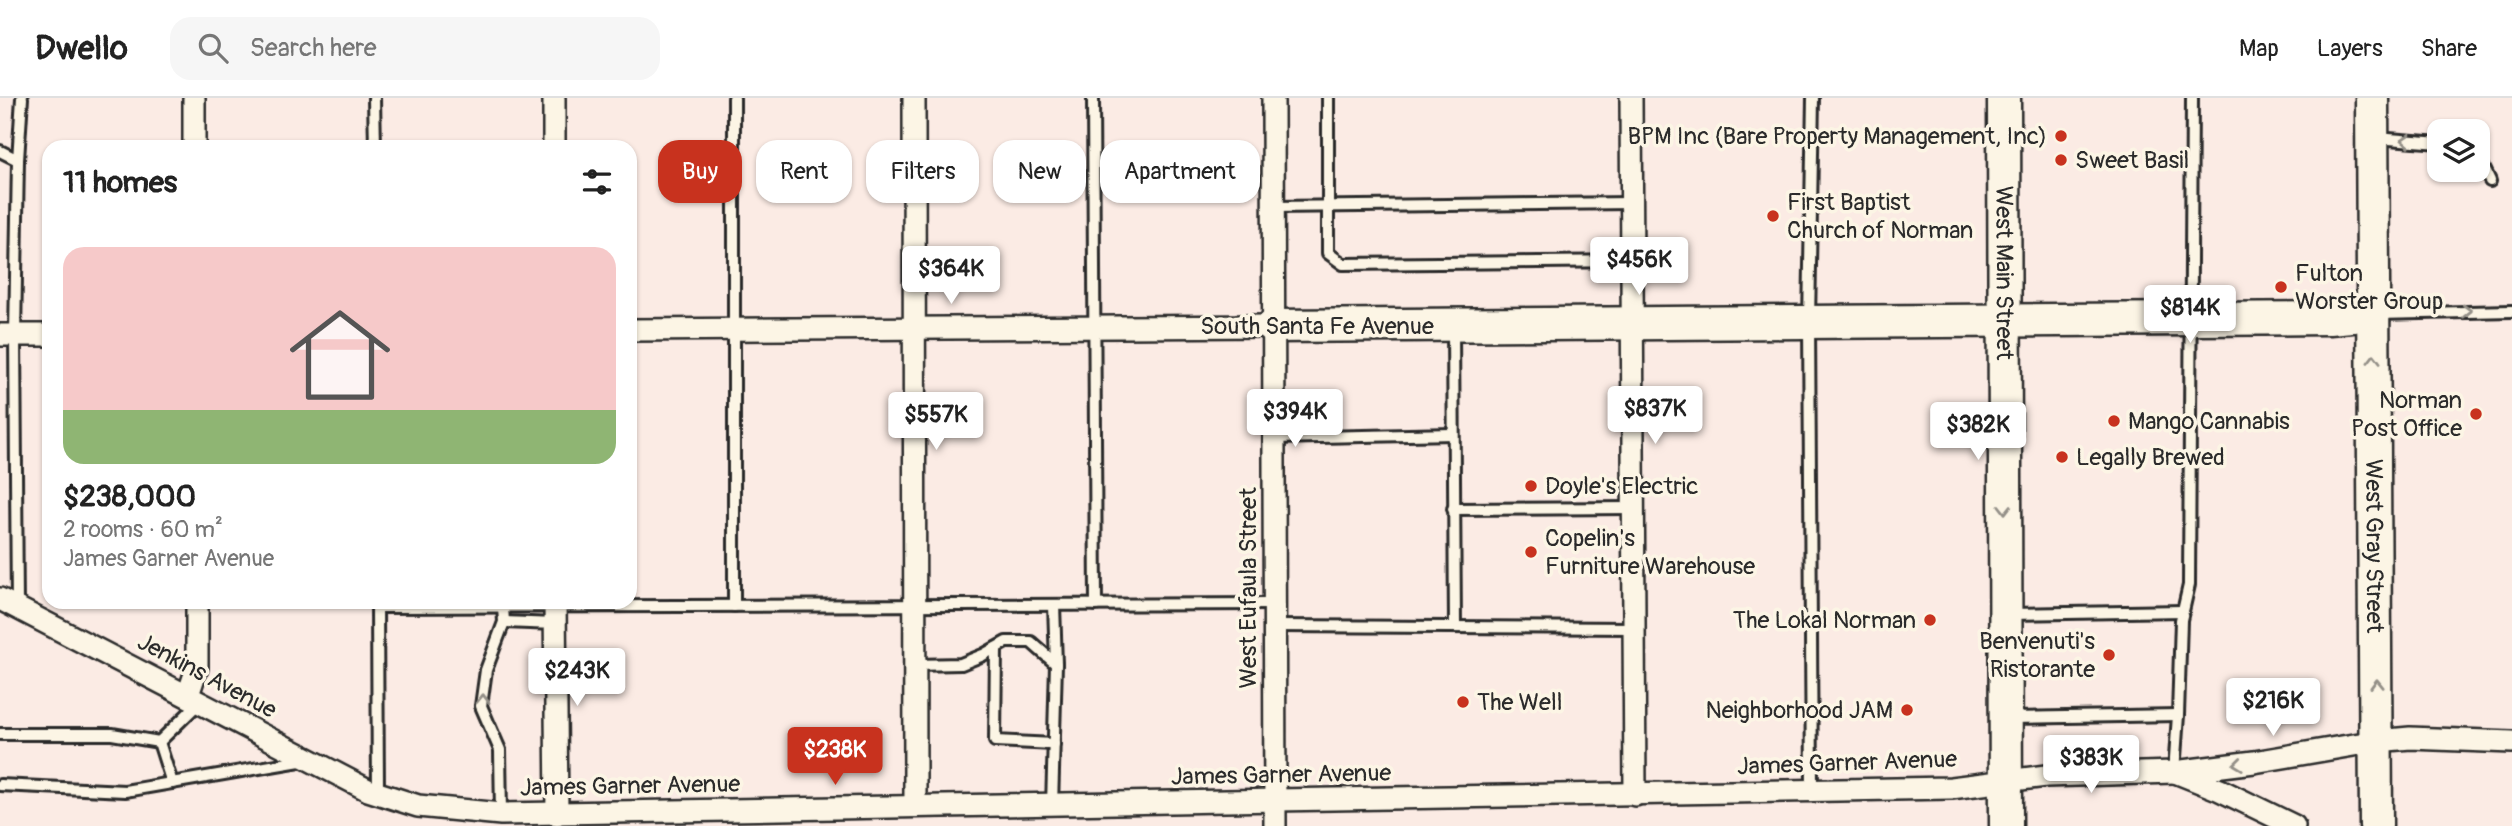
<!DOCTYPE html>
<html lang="en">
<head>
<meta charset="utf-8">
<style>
	body { margin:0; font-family:Pangolin,sans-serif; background:#f6f6f6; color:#222; height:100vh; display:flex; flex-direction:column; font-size:26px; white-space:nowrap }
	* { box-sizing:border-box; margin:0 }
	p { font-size:23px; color:#767676 }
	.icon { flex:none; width:38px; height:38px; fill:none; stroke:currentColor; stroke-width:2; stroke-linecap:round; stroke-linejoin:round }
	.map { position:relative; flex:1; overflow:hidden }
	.panel { position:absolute; left:42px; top:42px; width:595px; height:469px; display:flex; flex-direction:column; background:#fff; border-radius:21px; box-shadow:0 2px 5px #0004 }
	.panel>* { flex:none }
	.banner { position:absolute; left:658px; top:42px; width:665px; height:63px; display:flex; gap:14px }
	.tools { position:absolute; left:2427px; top:21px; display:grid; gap:14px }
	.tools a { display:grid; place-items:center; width:63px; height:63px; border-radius:14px; background:#fff; box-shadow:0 2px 5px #0004; font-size:35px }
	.price { position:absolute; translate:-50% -60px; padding:0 16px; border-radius:7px; background:#fff; color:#222; font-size:23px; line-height:46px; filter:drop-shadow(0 2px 4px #0008) }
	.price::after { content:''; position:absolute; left:50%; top:42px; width:21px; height:16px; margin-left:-10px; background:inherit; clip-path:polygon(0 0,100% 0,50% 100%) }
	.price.selected { background:#c8321e; color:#fff }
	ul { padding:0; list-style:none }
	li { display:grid; align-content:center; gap:14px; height:371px; padding:0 21px }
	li+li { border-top:2px solid #e0e0e0 }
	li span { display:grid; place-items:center; height:217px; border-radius:21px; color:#555 }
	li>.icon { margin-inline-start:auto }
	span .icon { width:126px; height:126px; fill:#fffc; stroke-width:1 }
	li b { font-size:30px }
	h2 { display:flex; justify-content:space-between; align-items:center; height:84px; padding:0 21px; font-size:30px }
	.pill { padding:0 24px; border-radius:21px; background:#fff; box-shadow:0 2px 5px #0004; font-size:24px; line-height:63px }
	.pill.selected { background:#c8321e; color:#fff }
	header { display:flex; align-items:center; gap:42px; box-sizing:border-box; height:98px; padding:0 35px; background:#fff; border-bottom:2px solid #e0e0e0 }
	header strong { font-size:33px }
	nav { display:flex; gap:38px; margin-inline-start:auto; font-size:24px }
	.search { width:490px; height:63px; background:#f6f6f6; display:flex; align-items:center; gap:18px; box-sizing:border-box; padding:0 24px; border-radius:21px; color:#767676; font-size:26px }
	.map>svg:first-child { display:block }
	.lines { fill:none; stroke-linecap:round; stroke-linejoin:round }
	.lane-casing { stroke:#2b2b2b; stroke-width:16 }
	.street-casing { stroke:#2b2b2b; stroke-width:26 }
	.secondary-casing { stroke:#2b2b2b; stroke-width:37 }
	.lane { stroke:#fcf5e5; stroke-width:10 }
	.street { stroke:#fcf5e5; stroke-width:21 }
	.secondary { stroke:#fcf5e5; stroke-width:32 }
	.oneway { stroke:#949088 }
	.poi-dot { fill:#c8321e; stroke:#fcf5e5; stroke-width:2.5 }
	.labels { text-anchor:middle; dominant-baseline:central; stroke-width:7; stroke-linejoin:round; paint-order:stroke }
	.poi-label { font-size:24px; fill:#2b2b2b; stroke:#fcf5e5; text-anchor:start }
	.street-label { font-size:24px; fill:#2b2b2b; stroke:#fcf5e5 }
</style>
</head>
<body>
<header>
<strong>Dwello</strong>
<div class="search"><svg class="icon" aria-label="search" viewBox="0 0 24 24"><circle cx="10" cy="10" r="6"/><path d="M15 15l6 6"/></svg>Search here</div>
<nav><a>Map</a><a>Layers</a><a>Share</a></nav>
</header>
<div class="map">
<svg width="2512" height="728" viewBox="0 0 2512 728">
	<rect width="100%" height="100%" fill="#fbebe4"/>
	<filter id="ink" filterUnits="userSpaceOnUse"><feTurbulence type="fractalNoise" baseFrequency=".0143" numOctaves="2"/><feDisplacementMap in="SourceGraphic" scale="14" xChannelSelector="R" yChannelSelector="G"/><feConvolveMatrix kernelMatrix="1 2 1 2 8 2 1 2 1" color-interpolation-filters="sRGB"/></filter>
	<g filter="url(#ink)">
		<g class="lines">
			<g class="lane-casing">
				<g id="lane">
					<path d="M374 0 375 49"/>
					<path d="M1093 0 1096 507"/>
					<path d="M1328 0V155L1343 166 1633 163"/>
					<path d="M2376 40 2440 45"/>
					<path d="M0 53 18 62 22 0"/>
					<path d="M2478 58 2490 83"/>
					<path d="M1273 109 1632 105"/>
					<path d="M2377 216 2512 213"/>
					<path d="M1453 230 1455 529"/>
					<path d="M1274 340 1453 336"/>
					<path d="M1453 411 1634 410"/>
					<path d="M377 504 378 696"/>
					<path d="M1054 507 1056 566"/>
					<path d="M734 508V0"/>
					<path d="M377 509 1274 506"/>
					<path d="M17 510 15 237 18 62"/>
					<path d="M2008 516 2183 513"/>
					<path d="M504 524 555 526"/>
					<path d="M1274 528 1635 530"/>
					<path d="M996 550 995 643 1054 646"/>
					<path d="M915 567 961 566 983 557 1006 544H1031L1056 566 1052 708"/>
					<path d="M2010 620 2178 617"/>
					<path d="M0 636H112L159 644 200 604"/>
					<path d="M159 644 172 685"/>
					<path d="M2174 674 2178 617 2181 522 2189 487 2192 0"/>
					<path d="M0 687 125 693 306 662"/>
					<path d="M1812 693 1809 223 1813 0"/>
					<path d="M501 716 500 652 481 608 486 572 504 524 503 509"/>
				</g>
			</g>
			<g class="street-casing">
				<g id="street">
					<path d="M194 0V49"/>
					<path d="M554 0V49"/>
					<path d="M914 0 915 708"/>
					<path d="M1273 0 1275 728"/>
					<path d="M1631 0 1635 697"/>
					<path d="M630 232 1273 228"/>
					<path d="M0 237H49"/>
					<path d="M0 501 368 692 418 708 501 716 1951 690 2046 678 2174 674 2254 664 2377 643 2410 640 2512 644"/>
					<path d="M555 504 557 716"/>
					<path d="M188 597 197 570V504"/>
					<path d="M2175 674 2220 692 2294 728"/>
				</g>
			</g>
			<g class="secondary-casing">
				<g id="secondary">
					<path id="s1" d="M2004 0 2006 728"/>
					<path id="s2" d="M2372 0 2376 728"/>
					<path d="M1273 228 2329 220 2374 216"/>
				</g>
			</g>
			<use href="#lane" class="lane"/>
			<use href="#street" class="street"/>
			<use href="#secondary" class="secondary"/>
		</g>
		<defs><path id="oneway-chevron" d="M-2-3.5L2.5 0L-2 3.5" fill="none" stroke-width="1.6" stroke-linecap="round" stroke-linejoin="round" transform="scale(1.75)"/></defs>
		<g class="oneway">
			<use href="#oneway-chevron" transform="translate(2406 42) rotate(-176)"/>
			<use href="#oneway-chevron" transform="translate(2467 213) rotate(-1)"/>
			<use href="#oneway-chevron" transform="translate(2374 261) rotate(-90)"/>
			<use href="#oneway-chevron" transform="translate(2005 411) rotate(90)"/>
			<use href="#oneway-chevron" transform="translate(2377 586) rotate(-91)"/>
			<use href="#oneway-chevron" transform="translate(483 601) rotate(-89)"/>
			<use href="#oneway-chevron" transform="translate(2238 666) rotate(173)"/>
		</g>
	</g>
	<g class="poi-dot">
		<circle cx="2061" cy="38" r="7"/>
		<circle cx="2061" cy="62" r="7"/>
		<circle cx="1773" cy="118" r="7"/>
		<circle cx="2281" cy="189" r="7"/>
		<circle cx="2476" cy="316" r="7"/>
		<circle cx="2114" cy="323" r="7"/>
		<circle cx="2062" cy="359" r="7"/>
		<circle cx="1531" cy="388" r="7"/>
		<circle cx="1531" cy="454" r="7"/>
		<circle cx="1930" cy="522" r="7"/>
		<circle cx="2109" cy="557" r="7"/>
		<circle cx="1463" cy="604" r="7"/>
		<circle cx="1907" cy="612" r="7"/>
	</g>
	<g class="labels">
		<g class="poi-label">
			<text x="2047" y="38" text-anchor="end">BPM Inc (Bare Property Management, Inc)</text>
			<text x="2075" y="62">Sweet Basil</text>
			<text x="1787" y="104">First Baptist<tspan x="1787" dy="28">Church of Norman</tspan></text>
			<text x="2295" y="175">Fulton<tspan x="2295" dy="28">Worster Group</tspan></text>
			<text x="2462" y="302" text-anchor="end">Norman<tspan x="2462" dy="28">Post Office</tspan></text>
			<text x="2128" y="323">Mango Cannabis</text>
			<text x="2076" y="359">Legally Brewed</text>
			<text x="1545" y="388">Doyle's Electric</text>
			<text x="1545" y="440">Copelin's<tspan x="1545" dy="28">Furniture Warehouse</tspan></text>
			<text x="1916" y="522" text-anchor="end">The Lokal Norman</text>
			<text x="2095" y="543" text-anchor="end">Benvenuti's<tspan x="2095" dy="28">Ristorante</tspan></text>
			<text x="1477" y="604">The Well</text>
			<text x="1893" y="612" text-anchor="end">Neighborhood JAM</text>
		</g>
		<g class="street-label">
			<text stroke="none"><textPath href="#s1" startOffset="175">West Main Street</textPath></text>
			<text x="1317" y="228">South Santa Fe Avenue</text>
			<text stroke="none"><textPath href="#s2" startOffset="448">West Gray Street</textPath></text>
			<text transform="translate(1248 490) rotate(-90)">West Eufaula Street</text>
			<text transform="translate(207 578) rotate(28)">Jenkins Avenue</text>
			<text transform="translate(1847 665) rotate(-2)">James Garner Avenue</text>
			<text transform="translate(1281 677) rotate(-1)">James Garner Avenue</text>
			<text transform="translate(630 688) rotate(-1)">James Garner Avenue</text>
		</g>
	</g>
</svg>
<div class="tools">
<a><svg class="icon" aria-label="layers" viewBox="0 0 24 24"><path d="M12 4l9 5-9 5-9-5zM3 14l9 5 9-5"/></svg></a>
</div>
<b class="price" style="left:1639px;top:199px">$456K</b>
<b class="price" style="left:951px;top:208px">$364K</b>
<b class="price" style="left:2190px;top:247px">$814K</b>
<b class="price" style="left:1655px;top:348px">$837K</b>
<b class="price" style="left:1295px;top:351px">$394K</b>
<b class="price" style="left:936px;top:354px">$557K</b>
<b class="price" style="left:1978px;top:364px">$382K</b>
<b class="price" style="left:577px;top:610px">$243K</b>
<b class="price" style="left:2273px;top:640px">$216K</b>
<b class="price selected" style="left:835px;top:689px">$238K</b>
<b class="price" style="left:2091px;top:697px">$383K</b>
<div class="banner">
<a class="pill selected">Buy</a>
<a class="pill">Rent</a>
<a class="pill">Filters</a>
<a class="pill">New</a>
<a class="pill">Apartment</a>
</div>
<section class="panel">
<h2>11 homes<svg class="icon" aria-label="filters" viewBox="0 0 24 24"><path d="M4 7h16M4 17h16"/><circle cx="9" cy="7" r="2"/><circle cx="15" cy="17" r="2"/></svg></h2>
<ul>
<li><span style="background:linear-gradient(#f6c9c9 75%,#8fb573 0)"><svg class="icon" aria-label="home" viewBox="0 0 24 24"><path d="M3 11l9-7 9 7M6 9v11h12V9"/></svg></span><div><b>$238,000</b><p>2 rooms · 60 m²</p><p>James Garner Avenue</p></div></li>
</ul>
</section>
</div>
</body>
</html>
